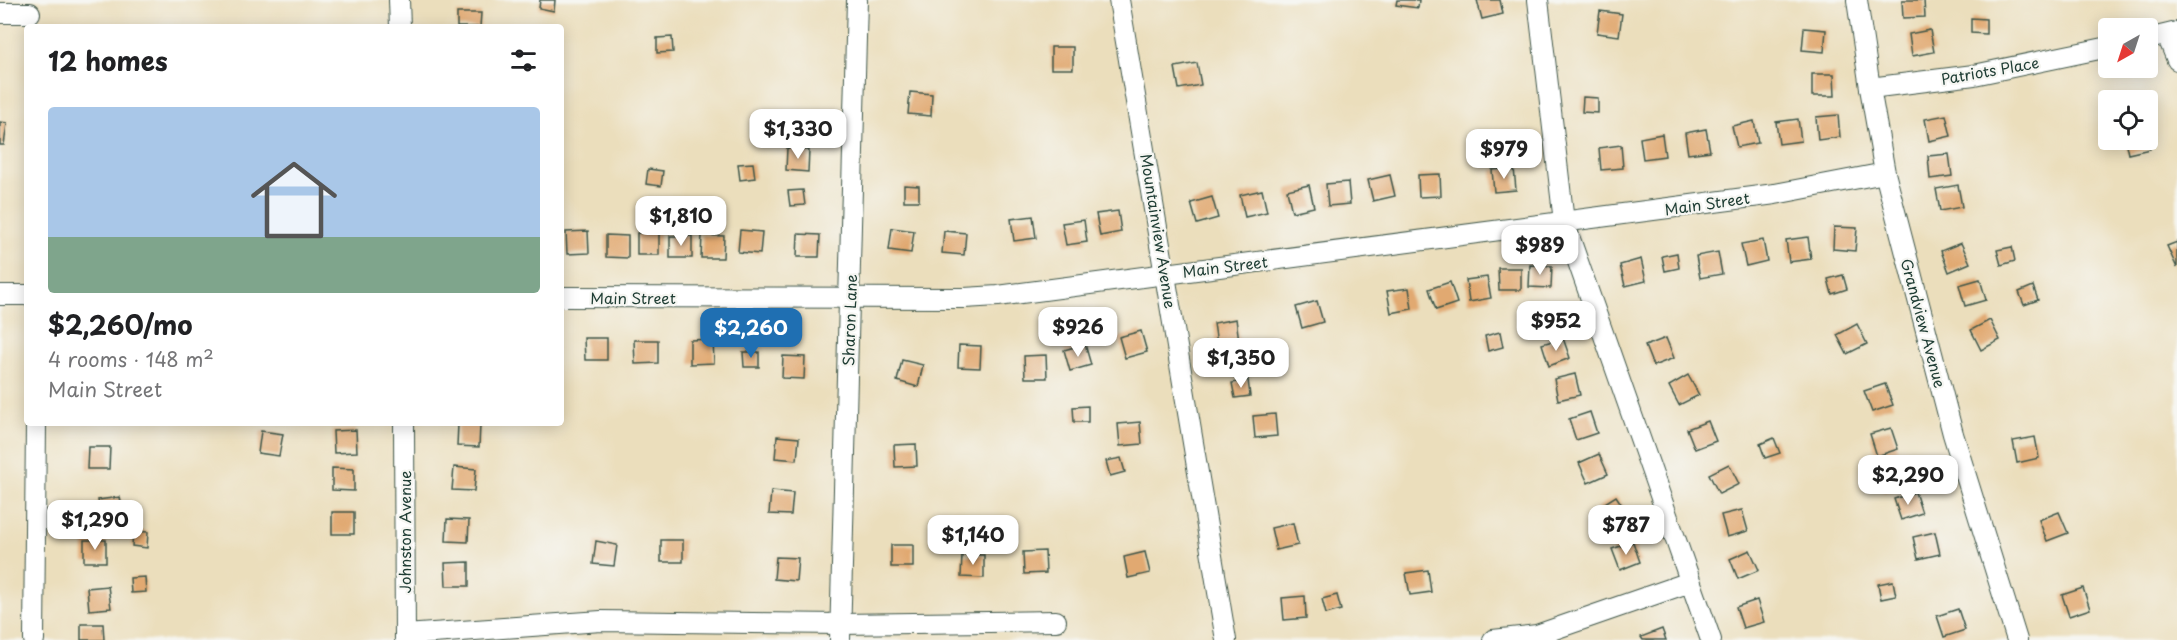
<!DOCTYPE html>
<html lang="en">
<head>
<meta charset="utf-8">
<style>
	body { margin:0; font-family:"Playpen Sans",sans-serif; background:#f2f2f2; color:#202124; height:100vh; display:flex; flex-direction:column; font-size:22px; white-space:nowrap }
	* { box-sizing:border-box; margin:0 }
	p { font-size:20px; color:#757577 }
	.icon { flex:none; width:33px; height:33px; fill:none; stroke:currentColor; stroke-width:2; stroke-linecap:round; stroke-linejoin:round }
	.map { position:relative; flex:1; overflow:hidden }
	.details { position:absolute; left:24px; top:24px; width:540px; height:402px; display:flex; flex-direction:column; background:#fff; border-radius:6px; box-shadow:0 3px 15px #0003 }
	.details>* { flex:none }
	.needle { width:39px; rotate:219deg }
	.buttons { position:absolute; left:2098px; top:18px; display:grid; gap:12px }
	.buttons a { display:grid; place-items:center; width:60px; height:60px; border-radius:6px; background:#fff; box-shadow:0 3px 15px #0003; font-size:30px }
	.price { position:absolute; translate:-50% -51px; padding:0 14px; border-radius:12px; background:#fff; color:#222; font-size:20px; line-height:39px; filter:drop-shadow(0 2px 3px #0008) }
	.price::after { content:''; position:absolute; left:50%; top:36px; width:18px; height:14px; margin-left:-9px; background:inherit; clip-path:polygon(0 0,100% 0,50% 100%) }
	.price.active { background:#1f6fb2; color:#fff }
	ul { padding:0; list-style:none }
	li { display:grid; align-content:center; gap:12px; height:318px; padding:0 24px }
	li span { display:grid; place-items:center; height:186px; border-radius:6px; color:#555 }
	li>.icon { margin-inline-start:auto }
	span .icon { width:108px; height:108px; fill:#fffc; stroke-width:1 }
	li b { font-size:26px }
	h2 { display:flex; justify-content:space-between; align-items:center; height:72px; padding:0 24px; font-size:26px }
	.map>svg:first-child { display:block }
	.building { fill:#e1a971 }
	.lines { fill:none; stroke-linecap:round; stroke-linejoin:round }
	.minor-casing { stroke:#3e5548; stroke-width:22 }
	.minor { stroke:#fff; stroke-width:20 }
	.labels { text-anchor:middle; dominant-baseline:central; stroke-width:4.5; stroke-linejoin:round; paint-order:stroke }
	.street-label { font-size:15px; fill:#1f3d34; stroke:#f6f6f2 }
</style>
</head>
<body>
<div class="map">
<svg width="2177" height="640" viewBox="0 0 2177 640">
	<rect width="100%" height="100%" fill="#f6f6f2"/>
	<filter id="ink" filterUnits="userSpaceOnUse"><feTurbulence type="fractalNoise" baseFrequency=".0167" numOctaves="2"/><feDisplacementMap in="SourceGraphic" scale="12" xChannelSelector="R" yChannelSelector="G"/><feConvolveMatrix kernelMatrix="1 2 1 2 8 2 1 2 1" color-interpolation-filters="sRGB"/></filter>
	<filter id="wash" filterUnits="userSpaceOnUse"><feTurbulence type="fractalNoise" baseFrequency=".008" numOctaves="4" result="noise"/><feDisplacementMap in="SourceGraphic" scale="24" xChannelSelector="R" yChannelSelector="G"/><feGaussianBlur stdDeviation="1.35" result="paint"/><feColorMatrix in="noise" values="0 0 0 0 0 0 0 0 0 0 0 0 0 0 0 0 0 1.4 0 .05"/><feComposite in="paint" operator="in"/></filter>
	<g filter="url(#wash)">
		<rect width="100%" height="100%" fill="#ebdebc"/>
		<g id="blocks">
			<g class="building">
				<path d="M540 0H555L554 11 539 8Z"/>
				<path d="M1397 0H1419L1418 8 1396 5Z"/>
				<path d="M1477 0H1500L1503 14 1482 19Z"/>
				<path d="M1902 0H1924L1925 17 1903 18Z"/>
				<path d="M1600 11 1622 14 1619 36 1597 33Z"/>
				<path d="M457 13H481L480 27H457Z"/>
				<path d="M1971 18 1986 19V34L1971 33Z"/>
				<path d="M1804 28 1826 30 1824 52 1802 50Z"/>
				<path d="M1930 30 1934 52 1912 56 1909 34Z"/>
				<path d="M672 37 673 52 657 53V38Z"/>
				<rect x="1051" y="47" width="22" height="22"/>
				<path d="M1197 63 1201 85 1179 89 1175 67Z"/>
				<path d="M1812 74H1834L1835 96H1812Z"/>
				<path d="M910 92 932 94 931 116 908 114Z"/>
				<path d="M1583 97 1598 98V113L1582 112Z"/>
				<path d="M1838 115 1840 137 1818 140 1816 117Z"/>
				<path d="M1946 115 1951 136 1929 141 1925 119Z"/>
				<path d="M1798 119 1801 141 1779 144 1776 122Z"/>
				<path d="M1754 121 1758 143 1737 147 1732 126Z"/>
				<path d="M0 122 7 123 4 145H0Z"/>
				<path d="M1706 129 1710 151 1688 154 1685 133Z"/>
				<path d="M1662 134 1665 156 1643 159 1640 138Z"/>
				<path d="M2125 140H2148L2150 149 2128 154Z"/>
				<path d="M1621 145 1623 168 1601 170 1599 148Z"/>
				<path d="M787 148 809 150 808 172 786 170Z"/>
				<path d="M1949 154 1952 176 1930 179 1928 156Z"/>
				<path d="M753 163 755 178 740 180 738 164Z"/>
				<path d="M1514 168 1516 190 1494 192 1492 170Z"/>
				<path d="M648 169 663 171 661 186 646 184Z"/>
				<path d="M1440 174 1441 196 1419 197 1418 175Z"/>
				<path d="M1390 175 1395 196 1373 201 1368 180Z"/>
				<path d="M1348 182 1350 204 1328 206 1326 184Z"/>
				<path d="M904 185 919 186V201H904Z"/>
				<path d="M1309 185 1314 207 1292 212 1287 190Z"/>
				<path d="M1958 185 1962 207 1940 211 1936 189Z"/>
				<path d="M803 190 805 205 790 206 788 191Z"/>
				<path d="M1262 190 1267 212 1245 217 1240 195Z"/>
				<path d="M1212 197 1218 218 1197 224 1191 203Z"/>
				<path d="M1118 211 1121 232 1100 236 1096 214Z"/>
				<path d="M1033 216 1036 238 1014 241 1011 219Z"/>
				<path d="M1084 220 1087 242 1066 245 1062 223Z"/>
				<path d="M1834 227 1857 228 1855 251 1833 249Z"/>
				<path d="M892 228 914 231 911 253 889 250Z"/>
				<path d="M740 230 762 232 760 254 738 252Z"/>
				<path d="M588 231 589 253 567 254 566 232Z"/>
				<path d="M944 231 966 233 964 255 942 253Z"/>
				<rect x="637" y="233" width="22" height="22"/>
				<path d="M798 234 820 235 819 257H797Z"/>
				<path d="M606 235 628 236V258L606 257Z"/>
				<path d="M702 235 724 236 723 258H701Z"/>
				<rect x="670" y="236" width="22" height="22"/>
				<path d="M1808 237 1811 259 1789 262 1786 240Z"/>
				<path d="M1763 240 1767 261 1746 266 1741 244Z"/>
				<path d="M2177 242V268L2167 246Z"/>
				<path d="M1961 243 1970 263 1949 272 1941 251Z"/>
				<path d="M2012 247 2015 261 2001 265 1997 250Z"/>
				<path d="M1718 252 1722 274 1700 278 1696 256Z"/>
				<path d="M1677 253 1679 268 1665 271 1662 256Z"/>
				<path d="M1641 259 1646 281 1625 286 1620 265Z"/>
				<path d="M1530 265 1552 266 1551 288 1529 287Z"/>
				<path d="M1498 268H1521V290H1499Z"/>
				<path d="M1843 275 1847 289 1832 294 1828 279Z"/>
				<path d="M1487 277 1491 298 1469 302 1466 280Z"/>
				<path d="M1980 279 1986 300 1965 306 1959 285Z"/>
				<path d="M1450 282 1457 303 1436 310 1429 289Z"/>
				<path d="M2033 286 2038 300 2024 305 2019 292Z"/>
				<path d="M1409 288 1412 309 1391 313 1387 291Z"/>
				<path d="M1317 301 1323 322 1302 328 1296 307Z"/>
				<path d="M1236 319 1239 341 1217 344 1214 323Z"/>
				<path d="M1990 320 2000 340 1981 350 1971 330Z"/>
				<path d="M1857 324 1867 344 1847 354 1837 335Z"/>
				<path d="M1141 331 1147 352 1125 358 1119 337Z"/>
				<path d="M1500 332 1503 347 1488 351 1485 336Z"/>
				<path d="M584 338H607V360H585Z"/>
				<path d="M1563 338 1570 358 1549 366 1542 344Z"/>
				<path d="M1666 338 1674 358 1653 366 1645 346Z"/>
				<path d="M713 339 714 363 690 364V340Z"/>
				<path d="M634 340H658V363L635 364Z"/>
				<path d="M1085 344 1091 365 1070 371 1064 350Z"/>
				<path d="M959 345 981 346 980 368 958 367Z"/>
				<path d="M743 352H759V367H744Z"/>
				<path d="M1046 355 1047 378H1025L1024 356Z"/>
				<path d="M783 356 805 357 804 379 782 378Z"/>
				<path d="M902 360 923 365 918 387 897 381Z"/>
				<path d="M1575 374 1580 395 1558 400 1554 379Z"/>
				<path d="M1688 375 1699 395 1679 405 1669 386Z"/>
				<path d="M1248 380 1250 396 1235 398 1232 383Z"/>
				<path d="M1885 384 1893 405 1872 412 1864 391Z"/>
				<path d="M1088 406V422H1074L1073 407Z"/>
				<path d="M1590 412 1597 433 1576 440 1569 419Z"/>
				<path d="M1275 414 1277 436 1255 438 1253 416Z"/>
				<path d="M1708 421 1716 441 1695 449 1687 429Z"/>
				<path d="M1140 422 1142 444 1120 446 1118 424Z"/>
				<path d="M458 424 480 425 479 447 457 446Z"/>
				<path d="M1891 428 1898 449 1877 456 1870 434Z"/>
				<path d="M356 430 357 452 334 453 333 431Z"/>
				<path d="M261 431 283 434 279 456 258 453Z"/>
				<path d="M777 436 799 438 797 460 775 458Z"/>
				<path d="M2035 437 2039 458 2017 463 2013 441Z"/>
				<path d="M1774 438 1780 453 1765 458 1760 444Z"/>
				<path d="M916 444 917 466 895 467 894 445Z"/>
				<path d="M88 447H110L109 469H87Z"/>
				<path d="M1599 454 1608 474 1588 483 1579 463Z"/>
				<path d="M1121 458 1125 472 1110 476 1106 461Z"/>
				<path d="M1729 464 1739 484 1719 494 1709 474Z"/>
				<path d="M454 467 476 469 474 491 452 490Z"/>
				<path d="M332 468 354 469V491L332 490Z"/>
				<path d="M1895 474 1897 489 1883 492 1880 477Z"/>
				<path d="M771 491 793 493 791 515 769 514Z"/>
				<path d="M1915 492 1922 513 1901 520 1894 499Z"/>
				<path d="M1616 496 1628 514 1609 526 1597 508Z"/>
				<path d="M120 497 124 519 102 522 98 500Z"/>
				<path d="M1742 510 1748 531 1727 537 1721 515Z"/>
				<rect x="332" y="512" width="22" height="22"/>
				<path d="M2059 512 2068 533 2047 541 2039 520Z"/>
				<path d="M447 519 469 520 468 542 446 541Z"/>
				<path d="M1293 523 1298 545 1276 550 1271 528Z"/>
				<path d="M133 531 148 532 147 548 132 546Z"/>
				<path d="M1935 532 1940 554 1918 559 1913 537Z"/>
				<rect x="84" y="540" width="22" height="22"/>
				<rect x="661" y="540" width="22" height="22"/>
				<path d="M596 541 617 545 614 566 593 564Z"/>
				<path d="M1633 542 1640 562 1620 570 1612 549Z"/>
				<rect x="891" y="545" width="22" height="22"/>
				<path d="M1750 550 1759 570 1738 579 1730 559Z"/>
				<path d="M1045 551 1046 573 1024 574 1023 552Z"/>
				<path d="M1145 552 1150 573 1128 578 1124 557Z"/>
				<path d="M962 555H984V578L961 577Z"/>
				<path d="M776 557 798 558 796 581 774 579Z"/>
				<path d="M469 562V586H446L445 563Z"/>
				<path d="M1428 570 1431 592 1410 595 1406 573Z"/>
				<path d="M145 577 146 592 131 593 130 578Z"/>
				<path d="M1893 581 1896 596 1881 599 1878 584Z"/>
				<path d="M108 586 111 608 89 610 87 588Z"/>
				<path d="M2083 588 2090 609 2069 616 2062 595Z"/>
				<path d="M1337 595 1341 610 1326 614 1322 599Z"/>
				<path d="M1305 596 1306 618 1284 620 1282 598Z"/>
				<path d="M1757 600 1764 622 1743 628 1736 607Z"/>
				<path d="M1958 609 1965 630 1944 637 1937 616Z"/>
				<path d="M81 624H103L104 640H81Z"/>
				<path d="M1662 629 1666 640H1643L1641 637Z"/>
			</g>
		</g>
	</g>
	<g filter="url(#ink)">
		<use href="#blocks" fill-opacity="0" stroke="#3e5548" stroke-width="1.5"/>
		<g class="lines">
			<g class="minor-casing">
				<g id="minor">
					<path d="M399 0 400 27"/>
					<path d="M1119 0 1226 640"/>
					<path d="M1538 0 1564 222 1711 640"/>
					<path d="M1857 0 1870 88 1885 173 1953 434 2017 640"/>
					<path d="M0 13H30"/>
					<path d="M2167 35 2177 60"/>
					<path d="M2148 39 2177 32"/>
					<path d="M1870 88 1974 75 2109 47"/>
					<path d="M0 295H27"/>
					<path d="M561 297 964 298 998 296 1775 194 1885 173"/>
					<path d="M404 423 405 640"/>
					<path d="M405 635 601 621 840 624 1056 621"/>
					<path d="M34 640 36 423"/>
					<path d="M840 640 857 0"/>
					<path d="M1493 640 1537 635 1690 582"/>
				</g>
			</g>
			<use href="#minor" class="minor"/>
		</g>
	</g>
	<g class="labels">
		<g class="street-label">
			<text transform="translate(1990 70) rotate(-10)">Patriots Place</text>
			<text transform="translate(1707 203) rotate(-8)">Main Street</text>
			<text transform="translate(1159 231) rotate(81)">Mountainview Avenue</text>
			<text transform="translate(1225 266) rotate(-7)">Main Street</text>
			<text x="633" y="297">Main Street</text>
			<text transform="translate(849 320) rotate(-88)">Sharon Lane</text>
			<text transform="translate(1924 323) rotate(75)">Grandview Avenue</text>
			<text transform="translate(404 532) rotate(-90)">Johnston Avenue</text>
		</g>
	</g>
</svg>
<div class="buttons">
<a><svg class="needle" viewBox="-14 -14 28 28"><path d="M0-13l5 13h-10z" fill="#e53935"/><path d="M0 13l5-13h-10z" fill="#757577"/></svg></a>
<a><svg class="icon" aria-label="locate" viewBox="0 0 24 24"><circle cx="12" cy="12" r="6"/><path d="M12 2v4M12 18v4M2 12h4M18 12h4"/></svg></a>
</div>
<b class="price" style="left:798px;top:160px">$1,330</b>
<b class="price" style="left:1504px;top:180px">$979</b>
<b class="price" style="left:681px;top:247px">$1,810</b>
<b class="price" style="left:1540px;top:276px">$989</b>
<b class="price" style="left:1556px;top:352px">$952</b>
<b class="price" style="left:1078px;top:358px">$926</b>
<b class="price active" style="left:751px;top:359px">$2,260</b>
<b class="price" style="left:1241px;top:389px">$1,350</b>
<b class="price" style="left:1908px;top:506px">$2,290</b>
<b class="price" style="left:95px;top:551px">$1,290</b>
<b class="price" style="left:1626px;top:556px">$787</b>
<b class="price" style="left:973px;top:566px">$1,140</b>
<section class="details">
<h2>12 homes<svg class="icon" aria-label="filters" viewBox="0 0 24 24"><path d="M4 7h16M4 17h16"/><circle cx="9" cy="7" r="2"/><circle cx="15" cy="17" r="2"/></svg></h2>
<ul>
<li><span style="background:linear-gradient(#a9c7e8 70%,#7fa58c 0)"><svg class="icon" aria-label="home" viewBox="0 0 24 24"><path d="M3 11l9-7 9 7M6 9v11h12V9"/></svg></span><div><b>$2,260/mo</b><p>4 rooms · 148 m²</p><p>Main Street</p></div></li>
</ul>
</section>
</div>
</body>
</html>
